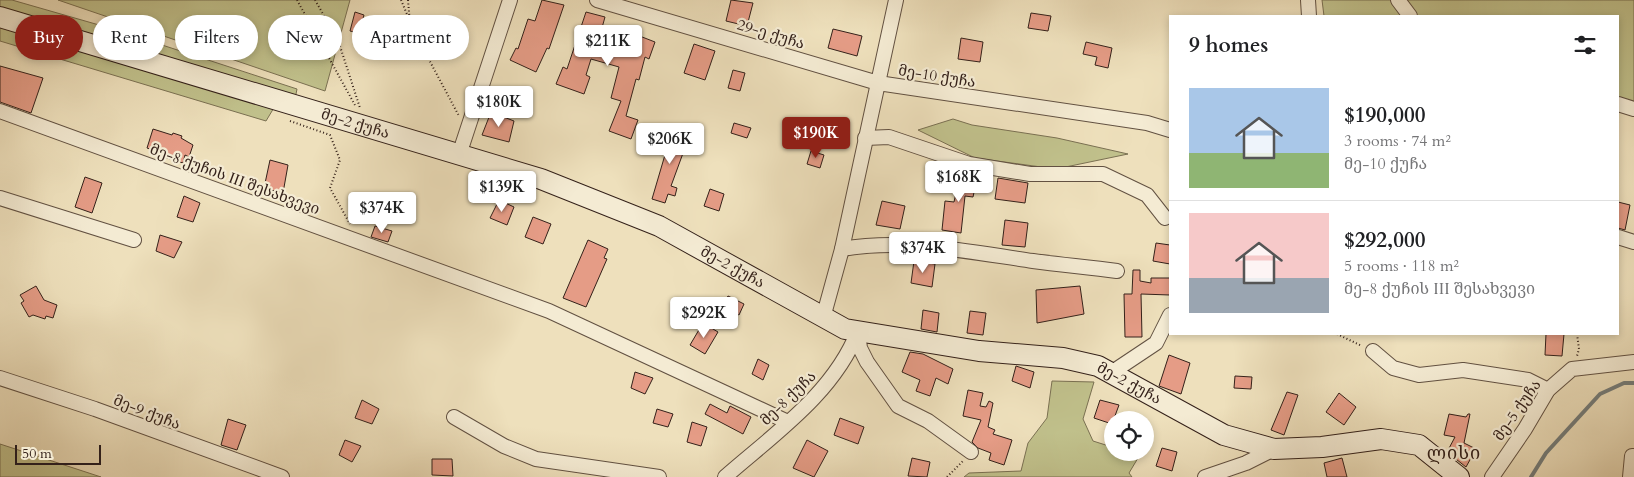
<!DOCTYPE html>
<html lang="en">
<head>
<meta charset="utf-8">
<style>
	body { margin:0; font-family:Cardo,"Noto Serif Georgian",serif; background:#f6f6f6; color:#202124; height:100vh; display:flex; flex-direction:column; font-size:19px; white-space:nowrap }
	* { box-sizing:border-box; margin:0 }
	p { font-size:16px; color:#757577 }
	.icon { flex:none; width:28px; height:28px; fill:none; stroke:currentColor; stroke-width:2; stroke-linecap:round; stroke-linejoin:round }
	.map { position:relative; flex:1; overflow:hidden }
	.drawer { position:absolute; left:1169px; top:15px; width:450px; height:320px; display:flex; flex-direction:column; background:#fff; border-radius:0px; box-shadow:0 2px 8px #0003 }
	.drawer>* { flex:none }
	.hud { position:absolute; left:15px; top:15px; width:475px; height:45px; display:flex; gap:10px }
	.fabs { position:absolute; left:1104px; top:411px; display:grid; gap:10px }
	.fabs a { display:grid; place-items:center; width:50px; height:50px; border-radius:50%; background:#fff; box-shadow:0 2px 8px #0003; font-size:25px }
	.scale { position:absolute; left:15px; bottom:12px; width:86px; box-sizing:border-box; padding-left:5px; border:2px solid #34211a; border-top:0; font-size:14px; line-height:18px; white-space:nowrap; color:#34211a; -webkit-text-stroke:4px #f4ebd3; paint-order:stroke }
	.price { position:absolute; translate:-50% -42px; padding:0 11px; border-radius:5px; background:#fff; color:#222; font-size:16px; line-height:32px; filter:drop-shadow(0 1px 2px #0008) }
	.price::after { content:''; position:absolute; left:50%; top:30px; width:15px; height:11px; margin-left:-8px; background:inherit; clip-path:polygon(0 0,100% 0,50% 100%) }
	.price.on { background:#8f2418; color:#fff }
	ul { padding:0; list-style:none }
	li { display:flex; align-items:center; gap:15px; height:125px; padding:0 20px }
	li+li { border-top:1px solid #e0e0e0 }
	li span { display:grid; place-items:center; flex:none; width:140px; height:100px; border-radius:0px; color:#555 }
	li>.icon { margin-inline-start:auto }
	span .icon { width:60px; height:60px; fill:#fffc; stroke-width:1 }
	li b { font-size:21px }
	h2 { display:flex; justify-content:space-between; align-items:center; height:60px; padding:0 20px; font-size:21px }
	.chip { padding:0 18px; border-radius:22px; background:#fff; box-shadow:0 2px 8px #0003; font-size:18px; line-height:45px }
	.chip.on { background:#8f2418; color:#fff }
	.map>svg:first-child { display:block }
	.green { fill:#c0c08b; stroke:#7a7052 }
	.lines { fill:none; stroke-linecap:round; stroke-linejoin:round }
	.stream { stroke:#747d7b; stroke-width:4 }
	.building { fill:#e59c86; stroke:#34211a }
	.minor-casing { stroke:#625142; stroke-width:16 }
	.secondary-casing { stroke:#34211a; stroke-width:22 }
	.path { stroke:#34211a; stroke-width:2; stroke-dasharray:1 2.5; stroke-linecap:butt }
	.minor { stroke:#f4ebd3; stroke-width:14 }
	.secondary { stroke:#f4ebd3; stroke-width:20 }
	.labels { text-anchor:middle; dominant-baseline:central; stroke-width:4.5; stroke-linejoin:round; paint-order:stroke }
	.street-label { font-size:15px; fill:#34211a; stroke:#f4ebd3 }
	.quarter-label { font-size:18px; letter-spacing:1px; fill:#34211a; stroke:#f4ebd3 }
</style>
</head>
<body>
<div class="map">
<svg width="1634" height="477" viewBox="0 0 1634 477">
	<rect width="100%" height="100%" fill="#eee0bc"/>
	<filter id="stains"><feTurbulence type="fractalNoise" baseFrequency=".004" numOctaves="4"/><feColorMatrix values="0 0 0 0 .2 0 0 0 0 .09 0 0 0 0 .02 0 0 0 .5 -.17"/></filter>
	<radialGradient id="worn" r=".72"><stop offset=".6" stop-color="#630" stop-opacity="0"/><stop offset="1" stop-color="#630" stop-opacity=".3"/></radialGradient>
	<g class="green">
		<path d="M0 0H12L113 29 297 89 295 99 0 13Z"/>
		<path d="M58 0H350L325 91Z"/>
		<path d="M1322 0H1634V104L1618 99V16H1324Z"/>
		<path d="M0 24 275 106 266 121 0 41Z"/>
		<path d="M953 119 972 125 1057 138 1128 154 1056 169 975 158 918 130Z"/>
		<path d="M1052 381 1094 382 1083 419 1093 441 1112 447V452L1141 453 1129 473 1132 477H964L969 473 1021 471 1028 443 1047 418Z"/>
		<path d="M0 444 101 477H0Z"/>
	</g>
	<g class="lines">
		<path class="stream" d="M1531 477 1546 453 1600 394 1624 383H1634"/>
	</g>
	<g class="building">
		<path d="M542 0 564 5 549 49 547 48 536 72 510 60 516 48 518 49 528 19 535 21Z"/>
		<path d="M731 0 753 3 747 26 726 21Z"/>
		<path d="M355 12 364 15 359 33 350 31Z"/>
		<path d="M586 12 605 17 600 35 633 45 637 35 655 42 649 59 645 57 639 80 636 79 626 116 638 120 631 139 609 131 621 101 611 98 619 67 591 59 586 75 590 77 584 94 556 84 563 67 567 69Z"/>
		<path d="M1031 13 1051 16 1048 31 1028 28Z"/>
		<path d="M833 29 862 36 857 56 828 48Z"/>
		<path d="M961 38 983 42 980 62 958 59Z"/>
		<path d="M1086 42 1112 48 1108 68 1095 65 1097 57 1083 54Z"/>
		<path d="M694 44 715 51 705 80 684 73Z"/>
		<path d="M0 66 43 78 31 113 0 102Z"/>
		<path d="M733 70 745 73 740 91 728 88Z"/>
		<path d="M491 112 514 121 509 142 482 135Z"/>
		<path d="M734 123 751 128 747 138 731 133Z"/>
		<path d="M671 126 684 131 680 143 686 145 671 186 677 188 675 196 668 194 665 203 652 199 667 148 664 146Z"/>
		<path d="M153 129 172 135 173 133 182 136 181 138 193 145 189 157 185 155 183 163 157 155 158 152 147 148Z"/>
		<path d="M811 151 824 155 820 168 807 164Z"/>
		<path d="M270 160 288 165 283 193 264 188Z"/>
		<path d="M961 171 978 174 973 197 965 196 961 233 942 230 945 201 954 202Z"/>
		<path d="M85 177 102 183 92 213 75 207Z"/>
		<path d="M998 178 1028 183 1025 203 995 199Z"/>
		<path d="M710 189 724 194 719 211 704 206Z"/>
		<path d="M184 196 200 203 193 222 177 217Z"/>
		<path d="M499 200 514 207 507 225 490 218Z"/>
		<path d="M882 201 905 206 900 229 876 225Z"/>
		<path d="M1618 202 1630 205 1625 230 1618 228Z"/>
		<path d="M533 217 551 224 543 244 525 237Z"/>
		<path d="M1005 220 1028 223 1025 247 1002 245Z"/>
		<path d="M375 226 392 231 388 242 371 237Z"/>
		<path d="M160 235 182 242 174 258 156 251Z"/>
		<path d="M588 240 608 249 604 258 607 259 586 307 563 298Z"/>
		<path d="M1156 243 1170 245V264L1153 261Z"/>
		<path d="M914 261 935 264 932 287 911 283Z"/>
		<path d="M1133 270H1140V281L1151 283V278H1170V295L1141 294 1142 337H1125L1124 294H1132Z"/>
		<path d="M36 286 44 300 57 305 53 318 46 316 45 319 33 315 29 317 21 303 24 301 20 295Z"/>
		<path d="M1080 286 1084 314 1037 323 1036 290Z"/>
		<path d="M728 296 744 304 739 315 722 306Z"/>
		<path d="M923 310 939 313 937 332 921 329Z"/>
		<path d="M970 311 986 313 983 335 967 333Z"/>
		<path d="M703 323 718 332 705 354 690 345Z"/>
		<path d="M1546 334H1564L1562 356 1545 355Z"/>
		<path d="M910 352 923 354 953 369 948 384 936 378 930 396 916 391 920 380 902 372Z"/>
		<path d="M1169 355 1190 363 1181 394 1159 386Z"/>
		<path d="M758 359 769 365 763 380 752 374Z"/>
		<path d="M1016 366 1034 372 1030 388 1012 381Z"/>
		<path d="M635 372 653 378 645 394 631 388Z"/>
		<path d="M1235 376 1252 377 1251 389 1234 388Z"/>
		<path d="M968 390 983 393 980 406 986 407 989 401 993 403 988 427 995 430 993 434 1012 440 1004 465 989 460 991 453 978 448 972 442 981 420 963 416Z"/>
		<path d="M1287 392 1298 395 1284 435 1271 430Z"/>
		<path d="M1339 393 1356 407 1344 425 1326 412Z"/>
		<path d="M362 400 379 409 372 424 355 418Z"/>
		<path d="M1100 400 1119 405 1112 424 1094 418Z"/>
		<path d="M710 404 727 413 730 406 751 417 743 434 705 414Z"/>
		<path d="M657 409 673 414 668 427 653 423Z"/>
		<path d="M1449 414 1466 417 1468 414H1470L1464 443 1476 449 1466 467 1447 452 1455 437 1444 435Z"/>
		<path d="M840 418 864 427 858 444 834 435Z"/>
		<path d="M228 419 246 425 237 450 221 445Z"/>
		<path d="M692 422 707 427 701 446 687 442Z"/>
		<path d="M345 440 361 446 352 462 339 455Z"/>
		<path d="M807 440 828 451 814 477 793 468Z"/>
		<path d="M1162 448 1177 452 1172 471 1156 466Z"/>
		<path d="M912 458 930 462 927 477 908 476Z"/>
		<path d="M1342 458 1347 477H1327L1324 463Z"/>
		<path d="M432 459H452L453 476 432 475Z"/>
	</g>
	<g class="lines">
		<g class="minor-casing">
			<g id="minor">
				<path d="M597 0 878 83 896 0"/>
				<path d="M1308 0 1309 16"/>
				<path d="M1398 0 1410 16"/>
				<path d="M1618 104 1634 109"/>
				<path d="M0 111 549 311 788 422"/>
				<path d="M865 138 889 137 969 164 1030 174H1103L1147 195 1165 218"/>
				<path d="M459 155 510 0"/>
				<path d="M0 198 134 240"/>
				<path d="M1618 237 1634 242"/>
				<path d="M842 249C905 238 970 252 1033 261 1061 265 1089 267 1117 271"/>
				<path d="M823 318 842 249 878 83 1147 123 1170 130"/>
				<path d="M858 332 860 348 867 362 898 406 928 421 971 452"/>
				<path d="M1373 351 1393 368 1419 375 1463 370 1528 380 1548 390"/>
				<path d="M1111 373 1156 343 1170 315"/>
				<path d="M0 378 95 409 282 477"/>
				<path d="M454 417 504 446 536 459 659 477"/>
				<path d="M725 477C774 434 834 393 858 331"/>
				<path d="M1205 477 1246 463 1274 449"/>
				<path d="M1492 477 1525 429 1548 390 1572 369 1634 362"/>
				<path d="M1630 477 1632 456H1634"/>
			</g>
		</g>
		<g class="secondary-casing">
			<g id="secondary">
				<path id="s1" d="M0 17 541 179 659 226 845 329 979 351 1063 358 1098 366 1224 435 1274 449 1322 447 1381 439 1419 445 1459 477"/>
			</g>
		</g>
		<g class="path">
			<path d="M297 0 356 107"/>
			<path d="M315 0 338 40 360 108"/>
			<path d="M401 0 409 19"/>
			<path d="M408 0 410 24 459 116"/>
			<path d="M290 121 330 135 340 160 330 188 350 224"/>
			<path d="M1337 334 1362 346"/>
			<path d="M1577 334 1579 349 1577 356"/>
			<path d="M947 477 963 461"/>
		</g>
		<use href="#minor" class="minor"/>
		<use href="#secondary" class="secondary"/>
	</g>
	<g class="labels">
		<g class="street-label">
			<text transform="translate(771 34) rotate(17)">29-ე ქუჩა</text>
			<text transform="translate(937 76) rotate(9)">მე-10 ქუჩა</text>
			<text stroke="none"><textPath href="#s1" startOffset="371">მე-2 ქუჩა</textPath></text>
			<text transform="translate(235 179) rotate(20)">მე-8 ქუჩის III შესახვევი</text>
			<text stroke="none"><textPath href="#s1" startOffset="776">მე-2 ქუჩა</textPath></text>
			<text stroke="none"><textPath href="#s1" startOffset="1196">მე-2 ქუჩა</textPath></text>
			<text transform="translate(788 398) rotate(-44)">მე-8 ქუჩა</text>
			<text transform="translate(1517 410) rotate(-55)">მე-5 ქუჩა</text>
			<text transform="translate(147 412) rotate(21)">მე-9 ქუჩა</text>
		</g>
		<g class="quarter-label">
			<text x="1454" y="453">ლისი</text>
		</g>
	</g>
	<rect width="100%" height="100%" filter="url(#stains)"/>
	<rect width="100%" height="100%" fill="url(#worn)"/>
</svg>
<div class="fabs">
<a><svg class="icon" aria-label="locate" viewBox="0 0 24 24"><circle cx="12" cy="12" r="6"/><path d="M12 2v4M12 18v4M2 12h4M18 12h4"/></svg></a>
</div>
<div class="scale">50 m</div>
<b class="price" style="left:608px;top:67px">$211K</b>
<b class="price" style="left:499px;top:128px">$180K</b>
<b class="price on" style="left:816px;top:159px">$190K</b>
<b class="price" style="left:670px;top:165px">$206K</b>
<b class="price" style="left:959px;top:203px">$168K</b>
<b class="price" style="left:502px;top:213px">$139K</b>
<b class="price" style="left:382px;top:234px">$374K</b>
<b class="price" style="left:923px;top:274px">$374K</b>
<b class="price" style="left:704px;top:339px">$292K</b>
<div class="hud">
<a class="chip on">Buy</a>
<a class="chip">Rent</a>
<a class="chip">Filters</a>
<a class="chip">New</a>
<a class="chip">Apartment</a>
</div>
<section class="drawer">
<h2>9 homes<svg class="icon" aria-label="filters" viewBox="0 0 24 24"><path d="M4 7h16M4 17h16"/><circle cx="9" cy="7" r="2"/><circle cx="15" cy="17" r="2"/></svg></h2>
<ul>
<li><span style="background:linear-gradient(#a9c7e8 65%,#8fb573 0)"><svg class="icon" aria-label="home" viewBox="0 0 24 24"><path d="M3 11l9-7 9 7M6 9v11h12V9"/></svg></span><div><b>$190,000</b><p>3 rooms · 74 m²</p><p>მე-10 ქუჩა</p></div></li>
<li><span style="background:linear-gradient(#f6c9c9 65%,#9aa5b1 0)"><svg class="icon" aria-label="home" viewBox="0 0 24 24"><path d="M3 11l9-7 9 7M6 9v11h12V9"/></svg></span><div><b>$292,000</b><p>5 rooms · 118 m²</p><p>მე-8 ქუჩის III შესახვევი</p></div></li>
</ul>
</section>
</div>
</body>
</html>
